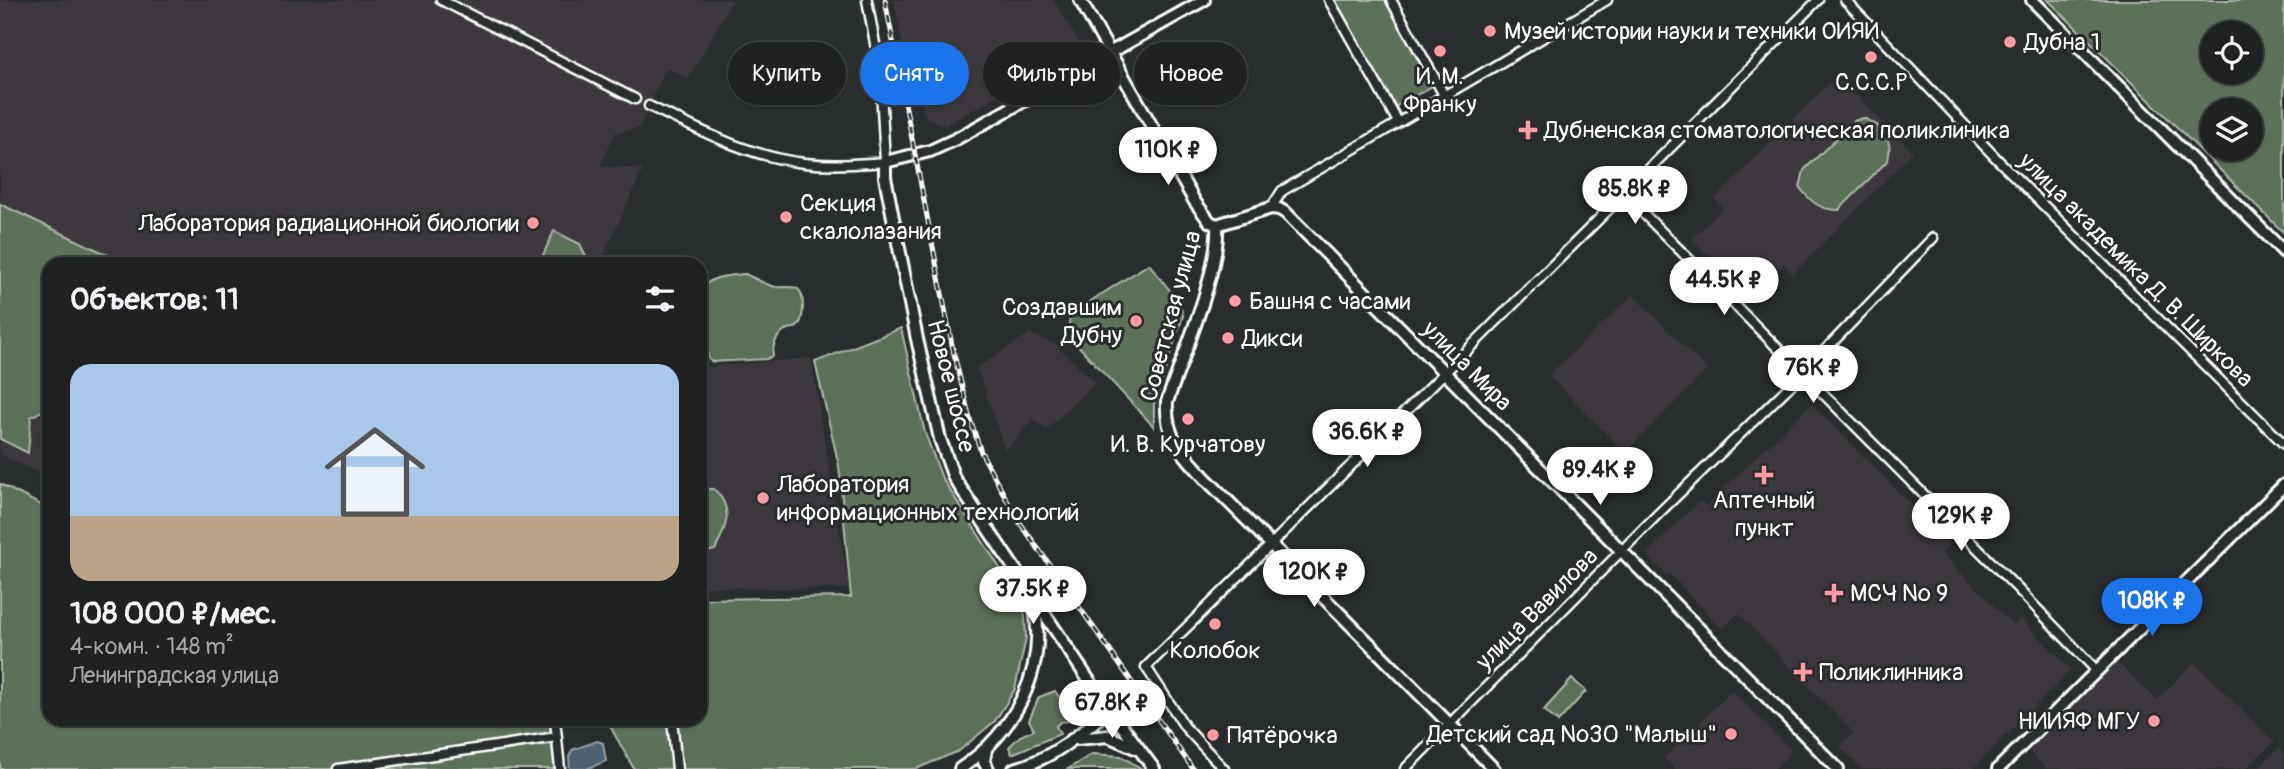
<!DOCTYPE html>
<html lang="ru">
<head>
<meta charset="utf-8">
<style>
	body { margin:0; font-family:Pangolin,sans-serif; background:#282a2a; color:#f1f3f6; height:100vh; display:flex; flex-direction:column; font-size:26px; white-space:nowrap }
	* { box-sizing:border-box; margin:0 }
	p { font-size:23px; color:#a2a4a5 }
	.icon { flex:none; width:38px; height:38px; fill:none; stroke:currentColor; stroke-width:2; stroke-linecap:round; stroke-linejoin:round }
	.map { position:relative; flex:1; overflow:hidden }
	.details { position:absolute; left:42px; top:257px; width:665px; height:469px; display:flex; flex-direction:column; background:#202222; border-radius:21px; box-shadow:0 2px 5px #0004,0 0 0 2px #3d3f40 }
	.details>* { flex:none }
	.banner { position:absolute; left:728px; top:42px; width:665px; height:63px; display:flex; gap:14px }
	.tools { position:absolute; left:2200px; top:21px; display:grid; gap:14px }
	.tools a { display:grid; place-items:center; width:63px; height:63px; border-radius:50%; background:#202222; box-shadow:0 2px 5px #0004,0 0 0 2px #3d3f40; font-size:35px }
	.price { position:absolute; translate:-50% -60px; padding:0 16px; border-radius:24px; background:#fff; color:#222; font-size:23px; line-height:46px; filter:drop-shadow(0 2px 4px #0008) }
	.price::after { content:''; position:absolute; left:50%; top:42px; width:21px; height:16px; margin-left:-10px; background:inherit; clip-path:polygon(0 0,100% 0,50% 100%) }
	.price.active { background:#1a73e8; color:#fff }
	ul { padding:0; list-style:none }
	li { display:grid; align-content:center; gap:14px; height:371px; padding:0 28px }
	li span { display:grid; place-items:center; height:217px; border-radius:21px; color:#555 }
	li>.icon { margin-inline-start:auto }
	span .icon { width:126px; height:126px; fill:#fffc; stroke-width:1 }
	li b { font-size:30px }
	h2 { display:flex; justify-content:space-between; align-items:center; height:84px; padding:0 28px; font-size:30px }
	.chip { padding:0 24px; border-radius:32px; background:#202222; box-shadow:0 2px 5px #0004,0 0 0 2px #3d3f40; font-size:24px; line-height:63px }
	.chip.active { background:#1a73e8; color:#fff }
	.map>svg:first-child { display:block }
	.built { fill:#3c393d }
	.green { fill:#5d715a; stroke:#aeb8ac; stroke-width:2; fill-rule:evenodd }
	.water { fill:#4d606f; stroke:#94a0a9; stroke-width:2 }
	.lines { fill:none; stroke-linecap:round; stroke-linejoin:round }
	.street-tunnel { stroke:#3f4243; stroke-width:8; stroke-dasharray:8 4; stroke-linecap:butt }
	.street-casing { stroke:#fff; stroke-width:13 }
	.secondary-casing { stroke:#fff; stroke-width:16 }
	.street { stroke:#2a2d2e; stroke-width:8 }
	.secondary { stroke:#2a2d2e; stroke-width:10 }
	.rail-casing { stroke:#fff; stroke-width:5 }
	.rail { stroke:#2a2d2e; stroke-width:2.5; stroke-dasharray:8; stroke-linecap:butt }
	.poi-dot { fill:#ff9aa2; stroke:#2a2d2e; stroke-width:2.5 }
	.labels { text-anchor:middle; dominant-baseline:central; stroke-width:6; stroke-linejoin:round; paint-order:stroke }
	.poi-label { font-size:24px; fill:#fff; stroke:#2a2d2e; text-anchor:start }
	.street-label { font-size:24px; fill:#fff; stroke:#2a2d2e }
</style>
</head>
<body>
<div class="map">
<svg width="2284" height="769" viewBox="0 0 2284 769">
	<rect width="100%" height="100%" fill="#2a2d2e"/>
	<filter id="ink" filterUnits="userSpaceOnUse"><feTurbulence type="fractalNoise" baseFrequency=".0143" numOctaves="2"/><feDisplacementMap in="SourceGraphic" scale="14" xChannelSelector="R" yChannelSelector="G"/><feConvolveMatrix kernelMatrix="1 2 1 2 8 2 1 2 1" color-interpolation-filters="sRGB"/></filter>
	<g filter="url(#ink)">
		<g class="built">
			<path d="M0 0H732L689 78 666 68 639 128 615 133 600 166 643 169 600 263 604 264H49V478L0 454Z"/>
			<path d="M894 0H1054L1081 47 945 126 926 117 908 46 903 44Z"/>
			<path d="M1836 76 1913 152 1793 274 1784 265 1751 297 1692 239 1723 208 1715 199Z"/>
			<path d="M1633 295 1707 370 1625 453 1549 375Z"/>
			<path d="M1030 333 1056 345 1095 383 1046 430 1034 419 1005 450 977 368Z"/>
			<path d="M700 335 705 367 811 358 849 589 700 587Z"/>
			<path d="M1811 404 1950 544 1941 553 2013 625 2020 618 2071 670 1973 769H1862L1840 747 1854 733 1738 613 1722 629 1669 573 1667 575 1646 554 1700 501 1706 506Z"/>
			<path d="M2114 659 2157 700 2194 662 2274 742 2245 769H2047L2028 750Z"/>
			<path d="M1732 691 1792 751 1774 769H1675L1664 758Z"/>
			<path d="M2279 748 2284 754V769H2257Z"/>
		</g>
		<g class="green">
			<path d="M1334 0H1386L1434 85 1395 107Z"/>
			<path d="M2048 0H2284V233ZM2212 33H2250V72H2212ZM2212 110H2250V149H2212Z"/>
			<path d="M1863 118C1882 125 1894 139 1888 160L1839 210C1820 210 1811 202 1800 188L1804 170 1854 121Z"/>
			<path d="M0 204 127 264H49V407L31 417 28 453 0 439Z"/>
			<path d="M554 231 580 244 590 264H539Z"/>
			<path d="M1149 264 1180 303 1183 316 1154 404V427L1068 335 1070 314Z"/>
			<path d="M745 274C755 278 765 285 776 287 783 288 792 285 798 289 805 294 804 320 798 326 794 330 793 327 788 329 777 333 772 346 773 356L767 359 712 362 708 358 701 289C712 275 728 276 745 274Z"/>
			<path d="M901 328 925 433 942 478 1018 596 1025 615 1026 638 1015 689 995 721 959 751 916 769H634L606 719H700V599L851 597 839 466 815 362Z"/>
			<path d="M0 484 49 509V719H549L555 769H0Z"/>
			<path d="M700 489H714C735 509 726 528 715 550L700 554Z"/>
			<path d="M1572 679 1586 691 1558 722 1544 710Z"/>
			<path d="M1055 691 1071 712V721L1060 722 1056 726 1060 734 1012 754 1009 747 1020 736 1034 730 1029 720 1039 697Z"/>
			<path d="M1092 754 1121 756 1142 769H1068Z"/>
		</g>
		<path class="water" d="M597 741 603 743 606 761 587 769H570L569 757 572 750Z"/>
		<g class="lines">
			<path class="street-tunnel" d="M635 99 649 106"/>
			<g class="street-casing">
				<g id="street">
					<path d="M441 0 635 99"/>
					<path d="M1329 0 1398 122"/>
					<path d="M1391 0 1444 95"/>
					<path d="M1845 0 1998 160 2284 444"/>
					<path d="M649 106C697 129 750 157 804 163 831 166 858 164 885 162L880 71 867 0"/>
					<path d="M1624 194 2017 588 2097 671"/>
					<path d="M1271 208 1282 191 1607 0"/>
					<path d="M555 719 560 769"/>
					<path d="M672 719 677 769"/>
					<path d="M338 769 557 737"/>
					<path d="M1224 769 1185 727 1146 667C1372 447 1595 223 1818 0"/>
					<path d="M1405 769 1659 513 1802 374 1933 238"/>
				</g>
			</g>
			<g class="secondary-casing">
				<g id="secondary">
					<path d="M1080 0 1195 202 1210 222 1217 225"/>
					<path d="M2032 0 2284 252"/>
					<path d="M1217 225 1271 208 1279 209 1286 213 1838 769"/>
					<path d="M1217 225C1220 271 1183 355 1167 402 1165 438 1182 452 1205 478L1494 769"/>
					<path d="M1077 739 1108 736 1135 748"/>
					<path d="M986 750 984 762 988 769"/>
					<path d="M960 769C1014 733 1048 670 1034 604"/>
					<path d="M1014 769C1052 759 1080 735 1109 709"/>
					<path d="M1154 769 1096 691 954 478 940 439 917 339 885 177V162L930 151 956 139 1204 0"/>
					<path d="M1998 769 2284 485"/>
				</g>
			</g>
			<use href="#street" class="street"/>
			<use href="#secondary" class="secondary"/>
			<g class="rail-casing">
				<path id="rail" d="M885 0 953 350 970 419 981 452 1016 517 1193 769"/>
			</g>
			<use href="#rail" class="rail"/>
		</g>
	</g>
	<g class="poi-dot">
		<circle cx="1490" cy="31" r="7"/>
		<circle cx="2010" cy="42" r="7"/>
		<circle cx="1440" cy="51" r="7"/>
		<circle cx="1871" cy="57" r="7"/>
		<path d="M1524.5 119.5h7v7h7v7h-7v7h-7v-7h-7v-7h7z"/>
		<circle cx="786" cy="217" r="7"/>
		<circle cx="533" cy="223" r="7"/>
		<circle cx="1235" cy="301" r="7"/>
		<circle cx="1136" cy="321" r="7"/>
		<circle cx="1228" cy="338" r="7"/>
		<circle cx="1188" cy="419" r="7"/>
		<path d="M1760.5 464.5h7v7h7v7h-7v7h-7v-7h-7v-7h7z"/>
		<circle cx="763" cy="498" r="7"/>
		<path d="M1830.5 582.5h7v7h7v7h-7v7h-7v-7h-7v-7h7z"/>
		<circle cx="1215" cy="624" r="7"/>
		<path d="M1799.5 661.5h7v7h7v7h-7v7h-7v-7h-7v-7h7z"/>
		<circle cx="2154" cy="721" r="7"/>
		<circle cx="1731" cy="734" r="7"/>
		<circle cx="1213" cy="735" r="7"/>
	</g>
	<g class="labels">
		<g class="poi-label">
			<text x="1504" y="31">Музей истории науки и техники ОИЯИ</text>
			<text x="2024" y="42">Дубна 1</text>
			<text x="1440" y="76" text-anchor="middle">И. М.<tspan x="1440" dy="28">Франку</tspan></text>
			<text x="1871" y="82" text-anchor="middle">С.С.С.Р</text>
			<text x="1544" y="130">Дубненская стоматологическая поликлиника</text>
			<text x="800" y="203">Секция<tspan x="800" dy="28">скалолазания</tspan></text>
			<text x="519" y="223" text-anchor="end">Лаборатория радиационной биологии</text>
			<text x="1249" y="301">Башня с часами</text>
			<text x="1122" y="307" text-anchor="end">Создавшим<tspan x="1122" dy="28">Дубну</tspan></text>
			<text x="1242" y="338">Дикси</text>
			<text x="1188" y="444" text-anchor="middle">И. В. Курчатову</text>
			<text x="777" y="484">Лаборатория<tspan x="777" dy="28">информационных технологий</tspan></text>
			<text x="1764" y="500" text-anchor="middle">Аптечный<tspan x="1764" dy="28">пункт</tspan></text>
			<text x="1850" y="593">МСЧ № 9</text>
			<text x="1215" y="650" text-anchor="middle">Колобок</text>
			<text x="1819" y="672">Поликлинника</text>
			<text x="2140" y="721" text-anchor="end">НИИЯФ МГУ</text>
			<text x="1717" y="734" text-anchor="end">Детский сад №30 "Малыш"</text>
			<text x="1227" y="735">Пятёрочка</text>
		</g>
		<g class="street-label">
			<text transform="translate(2136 270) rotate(45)">улица академика Д. В. Ширкова</text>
			<text transform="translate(1171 316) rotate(-75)">Советская улица</text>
			<text transform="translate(1467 366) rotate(45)">улица Мира</text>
			<text transform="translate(951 386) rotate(76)">Новое шоссе</text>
			<text transform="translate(1537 609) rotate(-45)">улица Вавилова</text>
		</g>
	</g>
</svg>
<div class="tools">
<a><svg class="icon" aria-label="locate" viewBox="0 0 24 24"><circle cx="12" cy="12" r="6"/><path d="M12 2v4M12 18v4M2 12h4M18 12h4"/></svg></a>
<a><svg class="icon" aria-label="layers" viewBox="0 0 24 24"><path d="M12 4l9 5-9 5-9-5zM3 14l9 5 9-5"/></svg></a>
</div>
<b class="price" style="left:1168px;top:187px">110K ₽</b>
<b class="price" style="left:1635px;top:226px">85.8K ₽</b>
<b class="price" style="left:1724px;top:317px">44.5K ₽</b>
<b class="price" style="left:1813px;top:405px">76K ₽</b>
<b class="price" style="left:1367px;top:469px">36.6K ₽</b>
<b class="price" style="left:1600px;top:507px">89.4K ₽</b>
<b class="price" style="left:1961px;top:553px">129K ₽</b>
<b class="price" style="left:1314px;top:609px">120K ₽</b>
<b class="price" style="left:1033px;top:626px">37.5K ₽</b>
<b class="price active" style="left:2152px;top:638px">108K ₽</b>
<b class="price" style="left:1112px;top:740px">67.8K ₽</b>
<div class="banner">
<a class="chip">Купить</a>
<a class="chip active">Снять</a>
<a class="chip">Фильтры</a>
<a class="chip">Новое</a>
</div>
<section class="details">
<h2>Объектов: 11<svg class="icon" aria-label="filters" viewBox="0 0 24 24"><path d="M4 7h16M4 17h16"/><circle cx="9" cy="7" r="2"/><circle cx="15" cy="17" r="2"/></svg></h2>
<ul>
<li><span style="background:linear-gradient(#a9c7e8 70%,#b9a48a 0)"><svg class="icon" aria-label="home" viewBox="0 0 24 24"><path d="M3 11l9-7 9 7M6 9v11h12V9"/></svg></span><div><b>108 000 ₽/мес.</b><p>4-комн. · 148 m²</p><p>Ленинградская улица</p></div></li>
</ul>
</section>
</div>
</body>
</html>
